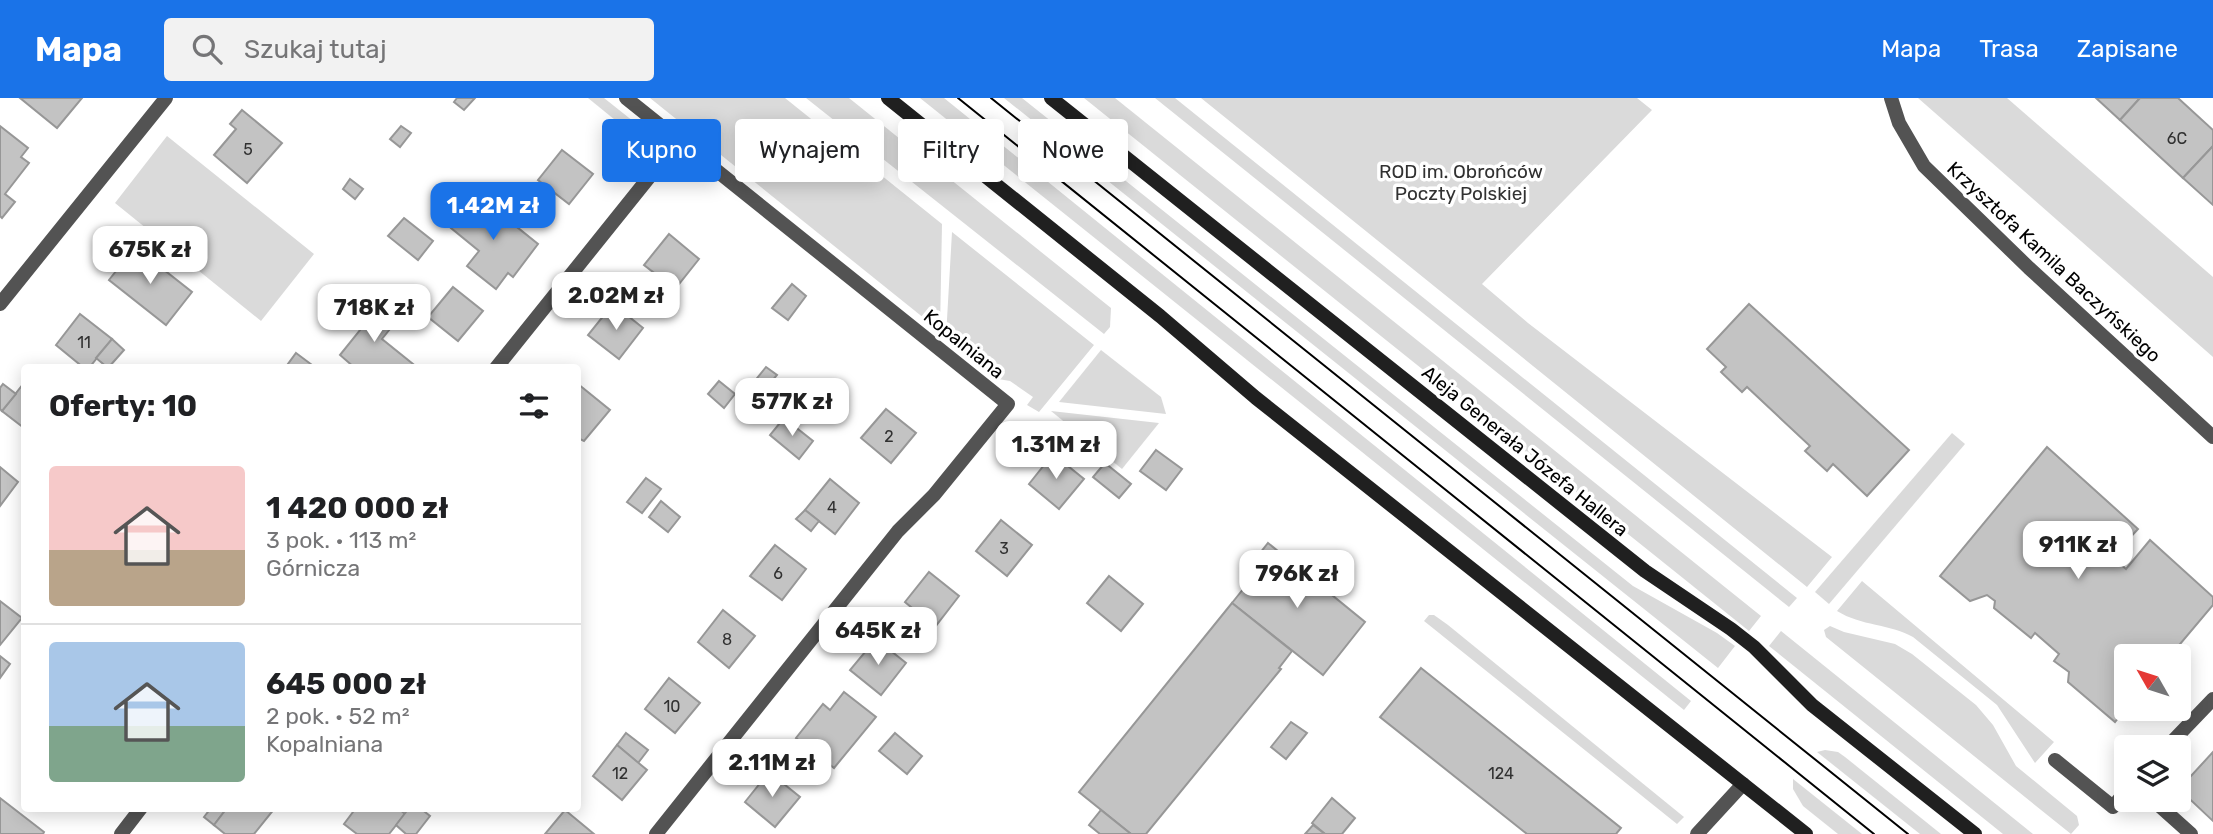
<!DOCTYPE html>
<html lang="pl">
<head>
<meta charset="utf-8">
<style>
	body { margin:0; font-family:Rubik,sans-serif; background:#f2f2f2; color:#202124; height:100vh; display:flex; flex-direction:column; font-size:26px; white-space:nowrap }
	* { box-sizing:border-box; margin:0 }
	p { font-size:23px; color:#757577 }
	.icon { flex:none; width:38px; height:38px; fill:none; stroke:currentColor; stroke-width:2; stroke-linecap:round; stroke-linejoin:round }
	.map { position:relative; flex:1; overflow:hidden }
	.side { position:absolute; left:21px; top:266px; width:560px; height:448px; display:flex; flex-direction:column; background:#fff; border-radius:7px; box-shadow:0 4px 18px #0003 }
	.side>* { flex:none }
	.banner { position:absolute; left:602px; top:21px; width:665px; height:63px; display:flex; gap:14px }
	.needle { width:46px; rotate:309deg }
	.buttons { position:absolute; left:2114px; top:546px; display:grid; gap:14px }
	.buttons a { display:grid; place-items:center; width:77px; height:77px; border-radius:7px; background:#fff; box-shadow:0 4px 18px #0003; font-size:35px }
	.price { position:absolute; translate:-50% -60px; padding:0 16px; border-radius:14px; background:#fff; color:#222; font-size:23px; line-height:46px; filter:drop-shadow(0 2px 4px #0008) }
	.price::after { content:''; position:absolute; left:50%; top:42px; width:21px; height:16px; margin-left:-10px; background:inherit; clip-path:polygon(0 0,100% 0,50% 100%) }
	.price.on { background:#1a73e8; color:#fff }
	ul { padding:0; list-style:none }
	li { display:flex; align-items:center; gap:21px; height:175px; padding:0 28px }
	li+li { border-top:2px solid #e0e0e0 }
	li span { display:grid; place-items:center; flex:none; width:196px; height:140px; border-radius:7px; color:#555 }
	li>.icon { margin-inline-start:auto }
	span .icon { width:84px; height:84px; fill:#fffc; stroke-width:1 }
	li b { font-size:30px }
	h2 { display:flex; justify-content:space-between; align-items:center; height:84px; padding:0 28px; font-size:30px }
	.tag { padding:0 24px; border-radius:7px; background:#fff; box-shadow:0 4px 18px #0003; font-size:24px; line-height:63px }
	.tag.on { background:#1a73e8; color:#fff }
	header { display:flex; align-items:center; gap:42px; box-sizing:border-box; height:98px; padding:0 35px; background:#1a73e8; color:#fff }
	header strong { font-size:33px }
	nav { display:flex; gap:38px; margin-inline-start:auto; font-size:24px }
	.search { width:490px; height:63px; background:#f2f2f2; display:flex; align-items:center; gap:18px; box-sizing:border-box; padding:0 24px; border-radius:7px; color:#757577; font-size:26px }
	.map>svg:first-child { display:block }
	.green { fill:#dadada }
	.building { fill:#c3c3c3; stroke:#979797; stroke-width:2 }
	.lines { fill:none; stroke-linecap:round; stroke-linejoin:round }
	.service { stroke:#535353; stroke-width:14 }
	.minor { stroke:#535353; stroke-width:14 }
	.secondary { stroke:#202020; stroke-width:14 }
	.tram { stroke:#000; stroke-width:2 }
	.labels { text-anchor:middle; dominant-baseline:central; stroke-width:7; stroke-linejoin:round; paint-order:stroke }
	.number-label { font-size:16px; fill:#313131 }
	.park-label { font-size:19px; fill:#313131; stroke:#fff }
	.street-label { font-size:19px; fill:#000; stroke:#fff }
</style>
</head>
<body>
<header>
<strong>Mapa</strong>
<div class="search"><svg class="icon" aria-label="search" viewBox="0 0 24 24"><circle cx="10" cy="10" r="6"/><path d="M15 15l6 6"/></svg>Szukaj tutaj</div>
<nav><a>Mapa</a><a>Trasa</a><a>Zapisane</a></nav>
</header>
<div class="map">
<svg width="2213" height="736" viewBox="0 0 2213 736">
	<rect width="100%" height="100%" fill="#fff"/>
	<g class="green">
		<path d="M588 0H604L643 31 636 39Z"/>
		<path d="M650 0H785L942 126 940 233Z"/>
		<path d="M806 0H849L1111 210 1110 229 1104 236Z"/>
		<path d="M920 0H944L1691 603 1684 612Z"/>
		<path d="M1004 0H1022L1633 488 1717 535 1735 548 1718 570Z"/>
		<path d="M1084 0H1115L1761 518 1749 533Z"/>
		<path d="M1155 0H1175L1797 500 1789 509Z"/>
		<path d="M1201 0H1637L1652 12 1482 186 1528 225 1832 459 1807 489Z"/>
		<path d="M1918 0H2007L2213 179V259Z"/>
		<path d="M167 38 314 156 261 223 115 105Z"/>
		<path d="M952 134 1094 247 1039 314 1027 307 1033 299 1010 283 998 281 946 239Z"/>
		<path d="M1101 252 1161 299 1166 316 1059 304Z"/>
		<path d="M1051 313 1159 325 1122 371Z"/>
		<path d="M1952 335 1965 346 1829 506 1815 494Z"/>
		<path d="M1862 483 2054 644 2035 665 1997 607 1913 539C1890 526 1861 528 1837 513Z"/>
		<path d="M1429 517H1434L1448 527 1684 719 1677 726 1424 523Z"/>
		<path d="M1830 528 1844 534 1895 546 1912 556 1976 607 1993 627 2016 668 2077 718 2079 727 2071 736 1826 539 1824 532Z"/>
		<path d="M1781 533 2033 736H2003L1769 548Z"/>
		<path d="M1825 652 1838 654 1845 659 1941 736H1920L1817 654Z"/>
		<path d="M1793 681 1862 736H1838L1803 708 1793 691Z"/>
	</g>
	<g class="building">
		<path d="M20 0H82L57 30Z"/>
		<path d="M457 0H475L464 12 454 4Z"/>
		<path d="M2096 0H2140L2120 22Z"/>
		<path d="M2140 0H2178L2213 32V48L2183 80 2120 22Z"/>
		<path d="M242 12 282 45 247 85 214 57 236 31 230 26Z"/>
		<path d="M0 28 28 50 21 59 29 65 5 96 15 104 2 120 0 118Z"/>
		<path d="M401 28 411 35 400 49 390 41Z"/>
		<path d="M2213 48V107L2183 80Z"/>
		<path d="M562 52 593 76 569 106 538 82Z"/>
		<path d="M350 81 363 91 355 101 343 91Z"/>
		<path d="M477 97 538 146 513 179 508 175 496 191 467 168 479 153 451 130Z"/>
		<path d="M404 120 433 143 418 162 388 138Z"/>
		<path d="M669 136 699 161 675 191 644 167Z"/>
		<path d="M135 149 192 194 166 227 109 182Z"/>
		<path d="M792 186 806 198 788 222 772 210Z"/>
		<path d="M453 189 483 213 458 243 428 219Z"/>
		<path d="M370 206 394 226 382 241 418 270H355L340 257 361 231 355 226Z"/>
		<path d="M613 206 643 230 619 261 588 237Z"/>
		<path d="M1749 206 1909 352 1867 398 1833 366 1827 373 1805 353 1810 348 1747 289 1742 294 1721 274 1726 269 1707 251Z"/>
		<path d="M80 216 112 241 89 270H84L56 247Z"/>
		<path d="M112 241 124 252 108 270 96 260Z"/>
		<path d="M296 255 316 270H285Z"/>
		<path d="M766 269 777 277 764 293 754 284Z"/>
		<path d="M719 283 735 296 724 310 708 296Z"/>
		<path d="M24 285V330L2 313Z"/>
		<path d="M3 286 16 296 2 313 0 311V290Z"/>
		<path d="M578 286 610 312 584 343 580 341 578 344Z"/>
		<path d="M886 311 916 335 891 365 861 340Z"/>
		<path d="M784 320 813 343 799 361 770 337Z"/>
		<path d="M2047 349 2138 431 2112 459 2126 471 2150 442 2213 499V507L2170 558H2126V610L2115 624 2068 584 2069 574 2054 563 2059 556 2035 535 2031 540 1994 510 1995 503 1987 497 1970 503 1940 478Z"/>
		<path d="M1156 352 1182 371 1166 392 1140 373Z"/>
		<path d="M1053 356 1084 381 1059 411 1029 386Z"/>
		<path d="M1105 365 1131 386 1119 400 1093 379Z"/>
		<path d="M0 369 18 384 0 408Z"/>
		<path d="M646 380 661 391 642 415 627 404Z"/>
		<path d="M830 381 859 405 835 436 805 412Z"/>
		<path d="M661 403 680 419 668 434 649 419Z"/>
		<path d="M805 412 819 423 811 433 796 421Z"/>
		<path d="M1001 422 1032 447 1007 478 976 453Z"/>
		<path d="M1268 445 1365 524 1323 577 1232 505 1256 475 1249 469Z"/>
		<path d="M775 447 806 471 782 502 750 478Z"/>
		<path d="M929 474 959 498 935 529 905 504Z"/>
		<path d="M1109 478 1143 506 1121 533 1087 505Z"/>
		<path d="M0 503 22 520 0 547Z"/>
		<path d="M1232 505 1292 553 1279 570 1281 571 1146 736H1131L1079 694Z"/>
		<path d="M723 512 755 538 729 570 698 544Z"/>
		<path d="M876 541 906 565 881 597 850 572Z"/>
		<path d="M0 558 10 566 0 580Z"/>
		<path d="M1421 570 1621 730 1616 736H1527L1380 619Z"/>
		<path d="M669 580 700 605 675 635 645 611Z"/>
		<path d="M844 594 876 619 834 670 796 640 823 606 830 612Z"/>
		<path d="M1291 624 1307 635 1286 661 1271 649Z"/>
		<path d="M626 635 648 652 638 665 617 647Z"/>
		<path d="M895 635 922 658 907 676 879 653Z"/>
		<path d="M617 647 647 672 622 702 593 678Z"/>
		<path d="M2213 654V723L2179 691Z"/>
		<path d="M769 674 800 699 775 729 745 704Z"/>
		<path d="M0 700 44 734 43 736H0Z"/>
		<path d="M1332 700 1355 720 1342 736H1325L1312 725Z"/>
		<path d="M211 710H227L214 727 204 719Z"/>
		<path d="M227 710H275L254 736H225L214 727Z"/>
		<path d="M356 710H398L405 716 389 736H357L344 726Z"/>
		<path d="M409 710H420L430 718 416 736H406L396 727Z"/>
		<path d="M565 712 594 736H545Z"/>
		<path d="M1101 712 1131 736H1100L1089 727Z"/>
		<path d="M1313 727 1325 736H1305Z"/>
	</g>
	<g class="lines">
		<g class="service">
			<path d="M2167 649 2213 601"/>
			<path d="M2055 662 2113 709 2126 693"/>
			<path d="M2153 702 2191 736"/>
		</g>
		<g class="minor">
			<path d="M626 0 1008 306 934 397 898 433 656 736"/>
			<path d="M1891 0 1899 25 1924 68 2029 170 2213 339"/>
			<path d="M0 206 166 0"/>
			<path d="M496 270 679 42"/>
			<path d="M121 736 141 710"/>
			<path d="M1697 736 1743 686"/>
		</g>
		<g class="secondary">
			<path d="M888 0 1160 218 1256 300 1806 736"/>
			<path d="M1051 0 1645 473 1731 531 1754 549 1812 607 1975 736"/>
		</g>
		<g class="tram">
			<path d="M958 0 1874 736"/>
			<path d="M991 0 1908 736"/>
		</g>
	</g>
	<g class="labels">
		<g class="number-label">
			<text x="2177" y="40">6C</text>
			<text x="248" y="51">5</text>
			<text x="84" y="244">11</text>
			<text x="889" y="338">2</text>
			<text x="832" y="409">4</text>
			<text x="1004" y="450">3</text>
			<text x="778" y="475">6</text>
			<text x="727" y="541">8</text>
			<text x="672" y="608">10</text>
			<text x="620" y="675">12</text>
			<text x="1501" y="675">124</text>
		</g>
		<g class="park-label">
			<text x="1461" y="73">ROD im. Obrońców<tspan x="1461" dy="22">Poczty Polskiej</tspan></text>
		</g>
		<g class="street-label">
			<text transform="translate(2054 164) rotate(43)">Krzysztofa Kamila Baczyńskiego</text>
			<text transform="translate(964 246) rotate(39)">Kopalniana</text>
			<text transform="translate(1525 353) rotate(39)">Aleja Generała Józefa Hallera</text>
		</g>
	</g>
</svg>
<div class="buttons">
<a><svg class="needle" viewBox="-14 -14 28 28"><path d="M0-13l5 13h-10z" fill="#e53935"/><path d="M0 13l5-13h-10z" fill="#757577"/></svg></a>
<a><svg class="icon" aria-label="layers" viewBox="0 0 24 24"><path d="M12 4l9 5-9 5-9-5zM3 14l9 5 9-5"/></svg></a>
</div>
<b class="price on" style="left:493px;top:144px">1.42M zł</b>
<b class="price" style="left:150px;top:188px">675K zł</b>
<b class="price" style="left:616px;top:234px">2.02M zł</b>
<b class="price" style="left:374px;top:246px">718K zł</b>
<b class="price" style="left:792px;top:340px">577K zł</b>
<b class="price" style="left:1056px;top:383px">1.31M zł</b>
<b class="price" style="left:2078px;top:483px">911K zł</b>
<b class="price" style="left:1297px;top:512px">796K zł</b>
<b class="price" style="left:878px;top:569px">645K zł</b>
<b class="price" style="left:772px;top:701px">2.11M zł</b>
<div class="banner">
<a class="tag on">Kupno</a>
<a class="tag">Wynajem</a>
<a class="tag">Filtry</a>
<a class="tag">Nowe</a>
</div>
<section class="side">
<h2>Oferty: 10<svg class="icon" aria-label="filters" viewBox="0 0 24 24"><path d="M4 7h16M4 17h16"/><circle cx="9" cy="7" r="2"/><circle cx="15" cy="17" r="2"/></svg></h2>
<ul>
<li><span style="background:linear-gradient(#f6c9c9 60%,#b9a48a 0)"><svg class="icon" aria-label="home" viewBox="0 0 24 24"><path d="M3 11l9-7 9 7M6 9v11h12V9"/></svg></span><div><b>1 420 000 zł</b><p>3 pok. · 113 m²</p><p>Górnicza</p></div></li>
<li><span style="background:linear-gradient(#a9c7e8 60%,#7fa58c 0)"><svg class="icon" aria-label="home" viewBox="0 0 24 24"><path d="M3 11l9-7 9 7M6 9v11h12V9"/></svg></span><div><b>645 000 zł</b><p>2 pok. · 52 m²</p><p>Kopalniana</p></div></li>
</ul>
</section>
</div>
</body>
</html>
